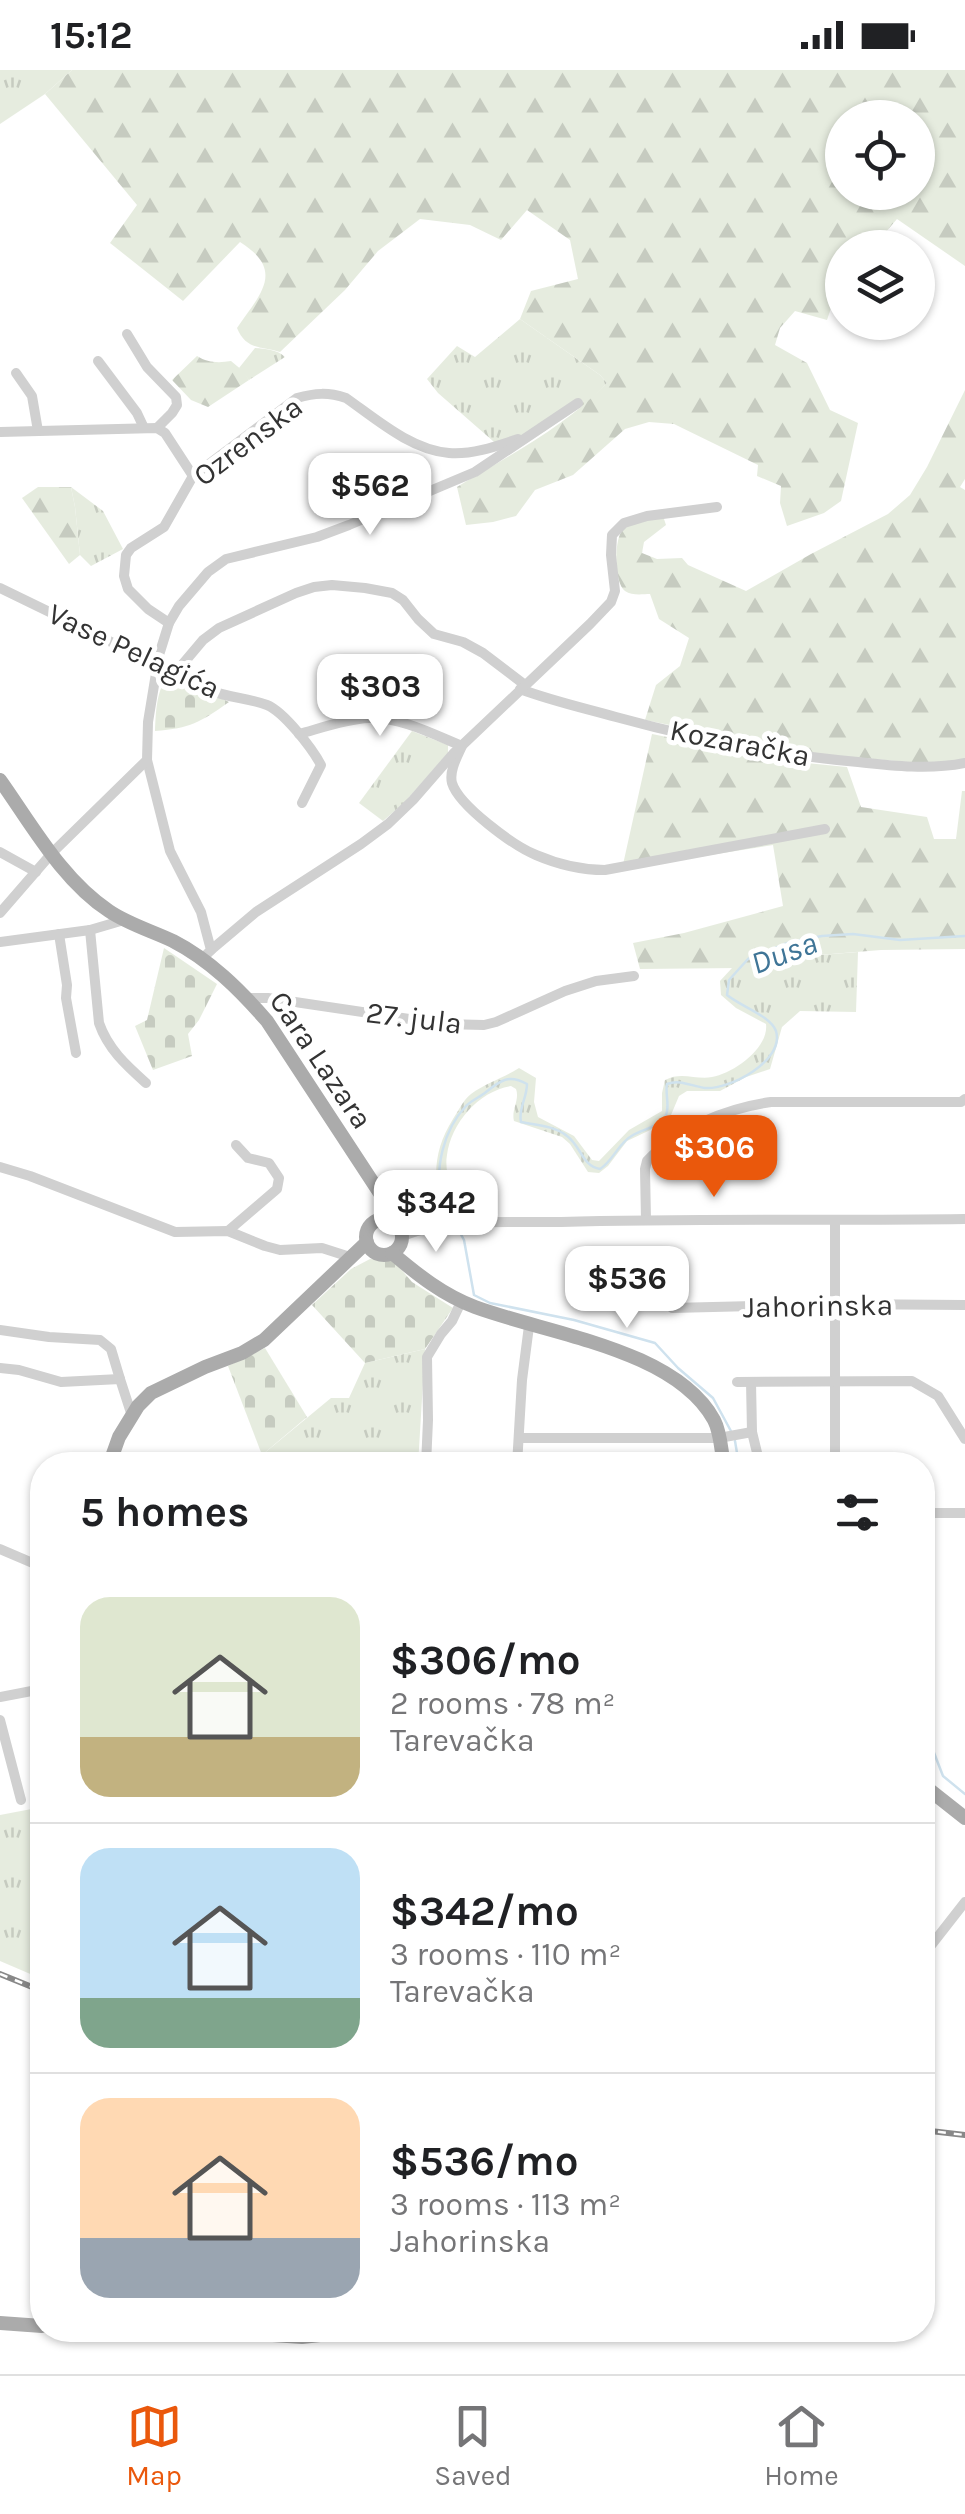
<!DOCTYPE html>
<html lang="en">
<head>
<meta charset="utf-8">
<style>
	body { margin:0; font-family:Karla,sans-serif; background:#f2f2f2; color:#202124; height:100vh; display:flex; flex-direction:column; font-size:38px; white-space:nowrap }
	* { box-sizing:border-box; margin:0 }
	p { font-size:32px; color:#757577 }
	.icon { flex:none; width:55px; height:55px; fill:none; stroke:currentColor; stroke-width:2; stroke-linecap:round; stroke-linejoin:round }
	.map { position:relative; flex:1; overflow:hidden }
	.sheet { position:absolute; left:30px; top:1382px; width:905px; height:890px; display:flex; flex-direction:column; background:#fff; border-radius:40px; box-shadow:0 2px 8px #0004 }
	.sheet>* { flex:none }
	.buttons { position:absolute; left:825px; top:30px; display:grid; gap:20px }
	.buttons a { display:grid; place-items:center; width:110px; height:110px; border-radius:50%; background:#fff; box-shadow:0 2px 8px #0004; font-size:50px }
	.price { position:absolute; translate:-50% -85px; padding:0 22px; border-radius:20px; background:#fff; color:#222; font-size:32px; line-height:65px; filter:drop-shadow(0 2px 5px #0008) }
	.price::after { content:''; position:absolute; left:50%; top:60px; width:30px; height:22px; margin-left:-15px; background:inherit; clip-path:polygon(0 0,100% 0,50% 100%) }
	.price.active { background:#ea580c; color:#fff }
	ul { padding:0; list-style:none }
	li { display:flex; align-items:center; gap:30px; height:250px; padding:0 50px }
	li+li { border-top:2px solid #e0e0e0 }
	li span { display:grid; place-items:center; flex:none; width:280px; height:200px; border-radius:30px; color:#555 }
	li>.icon { margin-inline-start:auto }
	span .icon { width:120px; height:120px; fill:#fffc; stroke-width:1 }
	li b { font-size:42px }
	h2 { display:flex; justify-content:space-between; align-items:center; height:120px; padding:0 50px; font-size:42px }
	.status { display:flex; justify-content:space-between; align-items:center; height:70px; padding:0 50px; background:#fff; direction:ltr }
	.status svg { height:28px; fill:currentColor }
	.tab-bar { display:flex; justify-content:space-around; align-items:center; height:140px; border-top:2px solid #e0e0e0; background:#fff; font-size:28px; color:#757577 }
	.tab-bar a { display:grid; justify-items:center; gap:5px }
	.tab-bar .active { color:#ea580c }
	.map>svg:first-child { display:block }
	.grass { fill:url(#grass-tufts) }
	.forest { fill:url(#forest-firs); fill-rule:evenodd }
	.cemetery { fill:url(#cemetery-stones) }
	.lines { fill:none; stroke-linecap:round; stroke-linejoin:round }
	.stream { stroke:#cfe2ee; stroke-width:2.5 }
	.minor { stroke:#d0d0d0; stroke-width:10 }
	.major { stroke:#ababab; stroke-width:14 }
	.rail-casing { stroke:#888; stroke-width:6 }
	.rail { stroke:#fff; stroke-width:2.5; stroke-dasharray:8; stroke-linecap:butt }
	.labels { text-anchor:middle; dominant-baseline:central; stroke-width:10; stroke-linejoin:round; paint-order:stroke }
	.street-label { font-size:30px; fill:#333; stroke:#fff }
	.water-label { font-size:32px; font-style:italic; fill:#3f7597; stroke:#fff }
</style>
</head>
<body>
<div class="status"><b>15:12</b><svg viewBox="0 0 49 12"><path d="M0 12V9h3v3zM5 12V6h3v6zM10 12V3h3v9zM15 12V0h3v12zM26 1h20v11H26zM47 4h2v5h-2z"/></svg></div>
<div class="map">
<svg width="965" height="2304" viewBox="0 0 965 2304">
	<defs>
		<pattern id="grass-tufts" width="24" height="20" patternUnits="userSpaceOnUse" patternTransform="scale(2.5)"><rect width="24" height="20" fill="#e6ecdf"/><path d="M3 7l-1-3M5 7V3M7 7l1-3M15 17l-1-3M17 17v-4M19 17l1-3" fill="none" stroke="#c6cbc0"/></pattern>
		<pattern id="forest-firs" width="22" height="20" patternUnits="userSpaceOnUse" patternTransform="scale(2.5)"><rect width="22" height="20" fill="#e6ecdf"/><path d="M5 1l3.5 6h-7zM16 11l3.5 6h-7z" fill="#c6cbc0"/></pattern>
		<pattern id="cemetery-stones" width="16" height="16" patternUnits="userSpaceOnUse" patternTransform="scale(2.5)"><rect width="16" height="16" fill="#e6ecdf"/><path d="M2 7V4a2 2 0 0 1 4 0v3zM10 15v-3a2 2 0 0 1 4 0v3z" fill="#c6cbc0"/></pattern>
	</defs>
	<rect width="100%" height="100%" fill="#fff"/>
	<g class="grass">
		<path d="M0 0H72L45 24 0 54Z"/>
		<path d="M520 249 600 305 607 313 591 330 509 385 438 323 427 309 457 276 475 287Z"/>
		<path d="M255 278C266 279 276 279 285 287L249 310 239 298Z"/>
		<path d="M71 417 103 441 123 479 91 496 80 485 75 437Z"/>
		<path d="M412 661 448 675V683L405 732 383 751 359 733Z"/>
		<path d="M858 882 856 942 800 941 782 957 770 999 746 1007 720 1021H687L679 1026 671 1045 665 1053 627 1071 608 1096 599 1103 588 1102 570 1074 562 1067 514 1051C511 1040 520 1030 516 1019L511 1016C479 1021 451 1053 447 1085 445 1096 448 1106 450 1117L446 1124 453 1145H444C432 1110 433 1081 453 1049 459 1040 463 1030 471 1024 486 1013 504 1008 519 998L536 1008 534 1032 538 1047 574 1066 592 1090 599 1091 629 1060 662 1041V1023L665 1010C681 1001 696 1010 712 1007 734 1003 769 978 766 954L736 938 721 925 720 911 732 898 794 887Z"/>
		<path d="M425 1279 418 1395H291L262 1385 331 1328H349L365 1293Z"/>
		<path d="M42 1737V1839L33 1842 42 1868V1909L0 1891V1745Z"/>
	</g>
	<g class="forest">
		<path d="M72 0H965V196L897 149 873 177 842 178V217L833 232 827 250 795 241 780 258 775 275 807 293 830 340 858 353 841 431 824 443 787 456 780 433 781 416 757 406 758 395 674 354 649 352 625 359 573 405 535 420 516 446 493 452 466 455 457 417C508 386 565 357 607 313L600 305 520 249 531 221 578 209 570 170 527 140 501 170 470 155 420 149 378 181 345 220 280 282C261 276 246 280 237 258 260 224 286 201 240 172L183 231 110 173 137 135 45 24ZM842 48H918V122H842Z"/>
		<path d="M197 286C208 293 219 293 231 291L243 301 249 310 208 337 191 330 172 310Z"/>
		<path d="M965 320V409L960 417 965 420V691L940 695 807 683 645 650 656 615 680 596 689 568 659 549 650 524C643 524 632 526 625 521 614 513 613 468 624 458 633 451 652 449 663 446L666 455 644 472 642 483 657 489 682 488 688 495 746 521 811 484 888 444 910 425 927 397Z"/>
		<path d="M38 417H71L75 437 80 485 69 494 22 428Z"/>
		<path d="M652 664 786 691 847 697 861 737 927 747 934 769H956L962 721H965V879L881 880 794 887 738 898 640 899 633 873 684 863 783 836 773 775 622 799Z"/>
	</g>
	<g class="cemetery">
		<path d="M170 604 229 632C199 653 191 658 155 661 156 642 156 618 170 604Z"/>
		<path d="M164 878 217 914 199 950 188 964 192 986 153 1000 135 956 147 950Z"/>
		<path d="M370 1189 393 1190 412 1212 453 1238 425 1279 365 1293 312 1235 351 1199Z"/>
		<path d="M265 1278 307 1347 262 1385 228 1296Z"/>
	</g>
	<g class="lines">
		<g class="stream">
			<path d="M454 1152C451 1145 445 1138 443 1131 433 1100 444 1059 466 1036 472 1030 480 1027 486 1022 501 1010 509 1004 527 1014 527 1028 518 1039 521 1052 536 1055 555 1056 567 1066 581 1076 582 1096 600 1099 614 1090 618 1073 633 1065 643 1059 662 1056 666 1045 670 1036 665 1024 667 1014 680 1009 691 1016 705 1018 729 1020 785 991 776 961 771 946 740 936 727 925L729 910 748 889 790 872 822 866 853 864 900 870 965 866"/>
			<path d="M458 1159 464 1170 474 1225 490 1233 574 1250 655 1273 678 1298 713 1328 732 1363"/>
			<path d="M735 1371 739 1395"/>
			<path d="M922 1668 931 1675 943 1706 965 1724"/>
		</g>
		<g class="minor">
			<path d="M127 264 147 297 176 327 177 335 172 343 157 358"/>
			<path d="M98 291 137 343 144 358"/>
			<path d="M16 303 32 326 38 361"/>
			<path d="M0 362 157 358 165 363 193 406"/>
			<path d="M0 518 212 621C230 628 249 628 267 635 284 642 312 678 321 695L302 733"/>
			<path d="M169 553 148 539 128 519 124 506 126 485 131 478 164 457 193 406 297 328C315 323 328 322 346 328 376 349 411 380 449 383 472 385 497 376 518 369"/>
			<path d="M176 602 203 570 219 558 296 523 314 517 332 515 365 518 392 523 403 530 418 549 434 564 463 572 483 583 525 615"/>
			<path d="M520 619C552 631 584 638 616 647 696 669 776 685 858 692 894 696 930 700 965 693"/>
			<path d="M299 664C321 658 346 649 369 648 401 647 433 664 462 676 457 687 449 701 452 713 459 736 514 776 536 785 557 794 582 800 605 800L825 759"/>
			<path d="M147 690 170 781 201 842 211 880 207 884"/>
			<path d="M0 782 36 802"/>
			<path d="M0 843 52 783 147 690 148 652 159 585 169 553 179 536 208 502 226 489 317 467 349 455 475 402 578 333"/>
			<path d="M90 860 99 953C108 979 126 995 146 1013"/>
			<path d="M59 864 67 915 66 928 76 983"/>
			<path d="M0 872 90 860 124 850"/>
			<path d="M211 880 256 842 361 774 388 754 413 730 453 684 590 554 611 532 615 521 611 485 612 465 624 453 647 446 717 437"/>
			<path d="M247 928H268L443 954 484 955 496 952 565 921 596 911 634 906"/>
			<path d="M0 1097 30 1106 175 1162 228 1161 265 1176 280 1180 322 1178 350 1187"/>
			<path d="M646 1150 645 1099 647 1091C678 1058 727 1038 771 1032H961L965 1029"/>
			<path d="M835 1151V1395"/>
			<path d="M398 1155 425 1154"/>
			<path d="M228 1161 277 1119 279 1108 269 1093 248 1088 236 1075"/>
			<path d="M402 1166C451 1147 509 1153 561 1152 696 1148 830 1151 965 1149"/>
			<path d="M672 1238 835 1234 965 1235"/>
			<path d="M0 1260 49 1267 100 1270 111 1279 120 1309"/>
			<path d="M0 1298 19 1300 61 1312 120 1309 132 1346"/>
			<path d="M737 1312 912 1311 938 1326 965 1369"/>
			<path d="M751 1312 752 1362 760 1395"/>
			<path d="M519 1368H719L752 1362"/>
			<path d="M426 1395 428 1350 427 1287 441 1264 452 1251 461 1232"/>
			<path d="M517 1395 522 1310 529 1256"/>
			<path d="M922 1443H965"/>
			<path d="M0 1479 42 1497"/>
			<path d="M0 1627 42 1619"/>
			<path d="M0 1650 21 1730"/>
			<path d="M922 1887 965 1832"/>
		</g>
		<g class="major">
			<path d="M0 710C32 755 62 810 109 841 128 854 152 861 173 871 210 890 240 920 267 951L385 1131 395 1152"/>
			<circle cx="384" cy="1167" r="18"/>
			<path d="M392 1183C418 1205 443 1225 475 1237 548 1264 675 1279 714 1350 721 1363 721 1381 724 1395"/>
			<path d="M109 1395 119 1367 138 1336 151 1323 205 1297 242 1283 264 1270 367 1172"/>
			<path d="M922 1714 965 1748"/>
			<path d="M0 2253 42 2256"/>
			<path d="M197 2260 302 2267 320 2265 327 2260"/>
		</g>
		<g class="rail-casing">
			<g id="rail">
				<path d="M0 1904 42 1921"/>
				<path d="M922 2060 965 2065"/>
			</g>
		</g>
		<use href="#rail" class="rail"/>
	</g>
	<g class="labels">
		<g class="street-label">
			<text transform="translate(248 371) rotate(-37)">Ozrenska</text>
			<text transform="translate(134 581) rotate(25)">Vase Pelagića</text>
			<text transform="translate(740 673) rotate(11)">Kozaračka</text>
			<text transform="translate(414 948) rotate(7)">27. jula</text>
			<text transform="translate(321 990) rotate(56)">Cara Lazara</text>
			<text transform="translate(818 1236) rotate(-1)">Jahorinska</text>
		</g>
		<g class="water-label">
			<text transform="translate(784 883) rotate(-20)">Dusa</text>
		</g>
	</g>
</svg>
<div class="buttons">
<a><svg class="icon" aria-label="locate" viewBox="0 0 24 24"><circle cx="12" cy="12" r="6"/><path d="M12 2v4M12 18v4M2 12h4M18 12h4"/></svg></a>
<a><svg class="icon" aria-label="layers" viewBox="0 0 24 24"><path d="M12 4l9 5-9 5-9-5zM3 14l9 5 9-5"/></svg></a>
</div>
<b class="price" style="left:370px;top:468px">$562</b>
<b class="price" style="left:380px;top:669px">$303</b>
<b class="price active" style="left:714px;top:1130px">$306</b>
<b class="price" style="left:436px;top:1185px">$342</b>
<b class="price" style="left:627px;top:1261px">$536</b>
<section class="sheet">
<h2>5 homes<svg class="icon" aria-label="filters" viewBox="0 0 24 24"><path d="M4 7h16M4 17h16"/><circle cx="9" cy="7" r="2"/><circle cx="15" cy="17" r="2"/></svg></h2>
<ul>
<li><span style="background:linear-gradient(#dfe7d0 70%,#c2b280 0)"><svg class="icon" aria-label="home" viewBox="0 0 24 24"><path d="M3 11l9-7 9 7M6 9v11h12V9"/></svg></span><div><b>$306/mo</b><p>2 rooms · 78 m²</p><p>Tarevačka</p></div></li>
<li><span style="background:linear-gradient(#bfe0f5 75%,#7fa58c 0)"><svg class="icon" aria-label="home" viewBox="0 0 24 24"><path d="M3 11l9-7 9 7M6 9v11h12V9"/></svg></span><div><b>$342/mo</b><p>3 rooms · 110 m²</p><p>Tarevačka</p></div></li>
<li><span style="background:linear-gradient(#ffd9b3 70%,#9aa5b1 0)"><svg class="icon" aria-label="home" viewBox="0 0 24 24"><path d="M3 11l9-7 9 7M6 9v11h12V9"/></svg></span><div><b>$536/mo</b><p>3 rooms · 113 m²</p><p>Jahorinska</p></div></li>
</ul>
</section>
</div>
<nav class="tab-bar">
<a class="active"><svg class="icon" aria-label="map" viewBox="0 0 24 24"><path d="M3 6l6-2 6 2 6-2v14l-6 2-6-2-6 2zM9 4v14M15 6v14"/></svg>Map</a>
<a><svg class="icon" aria-label="saved" viewBox="0 0 24 24"><path d="M7 4h10v16l-5-4-5 4z"/></svg>Saved</a>
<a><svg class="icon" aria-label="home" viewBox="0 0 24 24"><path d="M3 11l9-7 9 7M6 9v11h12V9"/></svg>Home</a>
</nav>
</body>
</html>
